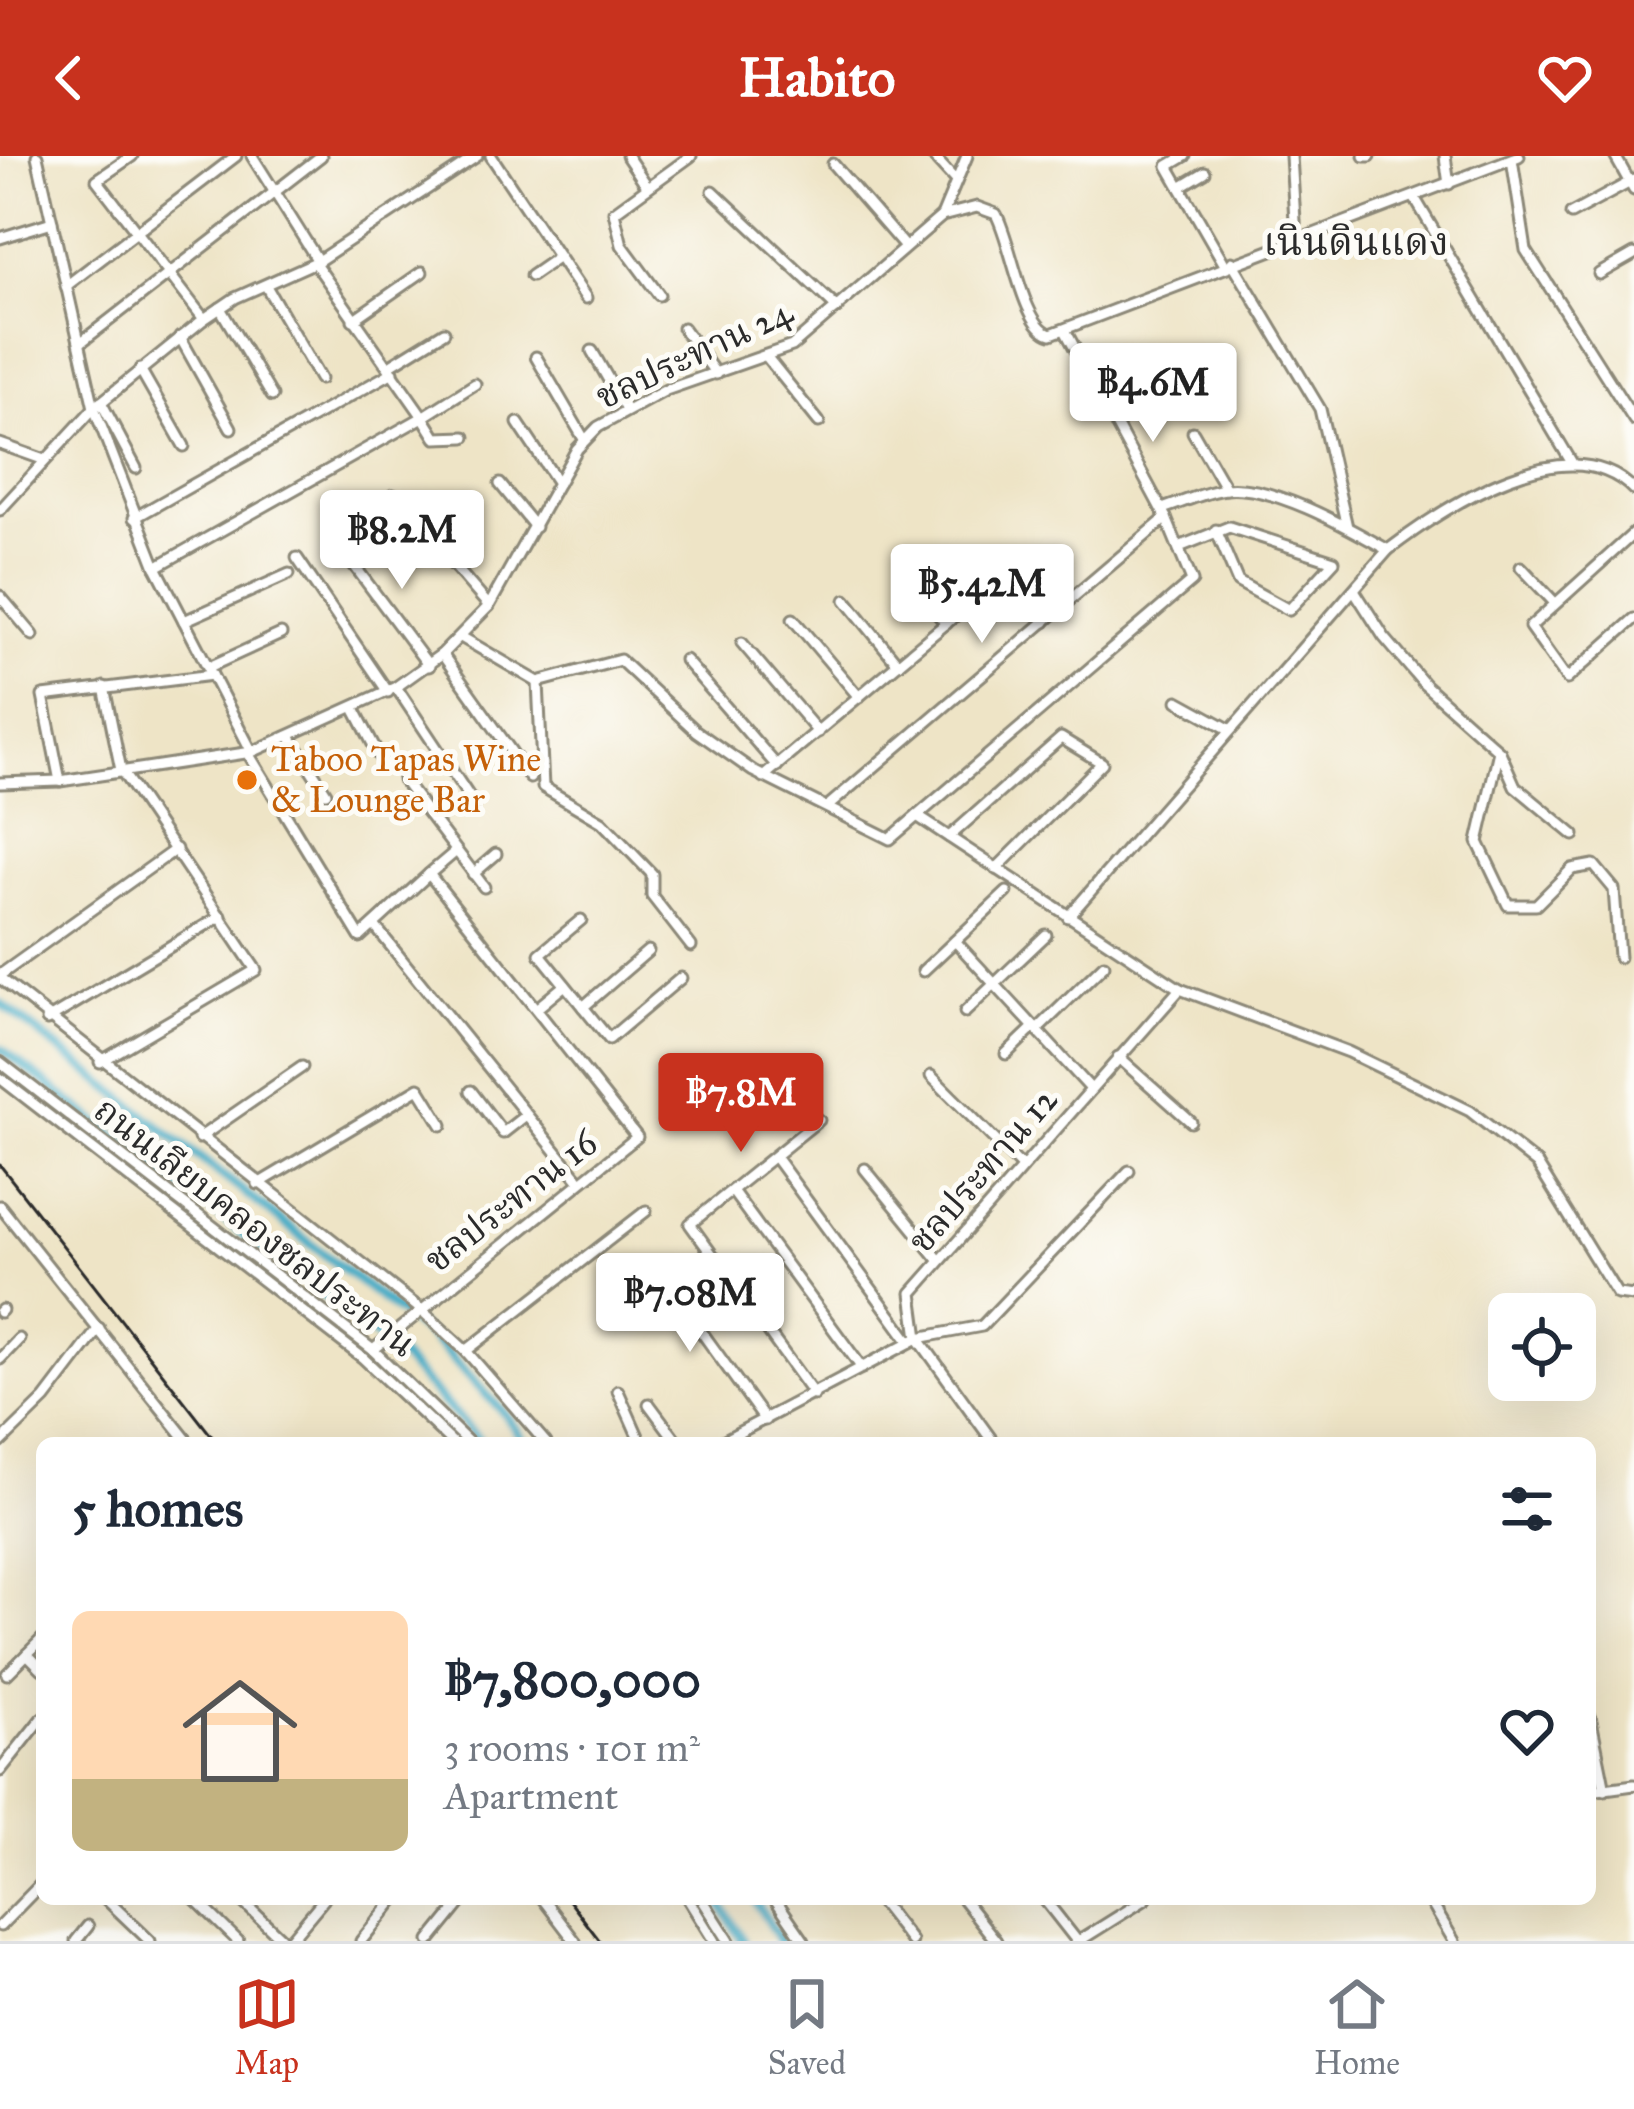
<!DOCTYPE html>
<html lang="en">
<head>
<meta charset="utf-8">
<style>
	body { margin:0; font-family:"IM FELL Great Primer","Noto Serif Thai",serif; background:#f2f2f3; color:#1f2937; height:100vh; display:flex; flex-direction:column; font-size:45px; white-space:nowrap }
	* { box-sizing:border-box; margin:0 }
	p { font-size:39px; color:#747a83 }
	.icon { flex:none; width:66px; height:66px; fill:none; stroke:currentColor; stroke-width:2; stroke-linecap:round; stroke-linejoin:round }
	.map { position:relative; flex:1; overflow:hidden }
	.details { position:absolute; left:36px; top:1281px; width:1560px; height:468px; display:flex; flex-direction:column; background:#fff; border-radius:18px; box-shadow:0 12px 48px #0002 }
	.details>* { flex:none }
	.fabs { position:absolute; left:1488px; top:1137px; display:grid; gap:24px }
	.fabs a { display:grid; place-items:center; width:108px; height:108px; border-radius:18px; background:#fff; box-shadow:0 12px 48px #0002; font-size:60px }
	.price { position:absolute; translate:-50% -102px; padding:0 27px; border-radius:12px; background:#fff; color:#222; font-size:39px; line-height:78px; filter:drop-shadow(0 3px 6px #0008) }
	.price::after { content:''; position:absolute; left:50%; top:72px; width:36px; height:27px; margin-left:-18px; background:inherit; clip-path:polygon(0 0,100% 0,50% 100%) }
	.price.active { background:#c8321e; color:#fff }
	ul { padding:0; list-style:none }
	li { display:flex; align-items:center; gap:36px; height:300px; padding:0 36px }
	li span { display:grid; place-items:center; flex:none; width:336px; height:240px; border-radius:18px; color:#555 }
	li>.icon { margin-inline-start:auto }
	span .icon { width:144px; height:144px; fill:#fffc; stroke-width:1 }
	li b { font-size:51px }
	h2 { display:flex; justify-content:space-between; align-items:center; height:144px; padding:0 36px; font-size:51px }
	header { display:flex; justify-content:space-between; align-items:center; height:156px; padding:0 36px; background:#c8321e; color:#fff; font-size:54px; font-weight:700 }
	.dock { display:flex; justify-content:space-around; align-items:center; height:168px; border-top:3px solid #e0e1e3; background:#fff; font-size:33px; color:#747a83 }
	.dock a { display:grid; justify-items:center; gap:6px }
	.dock .active { color:#c8321e }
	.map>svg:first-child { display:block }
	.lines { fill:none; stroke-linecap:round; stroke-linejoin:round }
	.canal { stroke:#48aec7; stroke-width:9 }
	.minor-casing { stroke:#8c8878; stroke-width:15 }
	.minor { stroke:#fff; stroke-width:9 }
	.rail { stroke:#2b2b2b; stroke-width:3 }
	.food-dot { fill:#e8710a; stroke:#fdfcf7; stroke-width:4.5 }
	.labels { text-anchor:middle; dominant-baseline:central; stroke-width:10; stroke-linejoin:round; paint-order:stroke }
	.street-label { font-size:36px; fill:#2b2b2b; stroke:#fdfcf7 }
	.food-label { font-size:36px; fill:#c56008; stroke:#fdfcf7; text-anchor:start }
	.neighbourhood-label { font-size:39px; fill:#2b2b2b; stroke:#fdfcf7 }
</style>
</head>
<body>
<header><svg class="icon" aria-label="back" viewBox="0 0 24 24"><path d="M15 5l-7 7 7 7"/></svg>Habito<svg class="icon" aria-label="heart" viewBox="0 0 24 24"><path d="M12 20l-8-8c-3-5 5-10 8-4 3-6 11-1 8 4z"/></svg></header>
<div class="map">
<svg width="1634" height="1785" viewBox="0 0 1634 1785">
	<rect width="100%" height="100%" fill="#fdfcf7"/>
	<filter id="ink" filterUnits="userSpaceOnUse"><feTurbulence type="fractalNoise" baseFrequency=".00833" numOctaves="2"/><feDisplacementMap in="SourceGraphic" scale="24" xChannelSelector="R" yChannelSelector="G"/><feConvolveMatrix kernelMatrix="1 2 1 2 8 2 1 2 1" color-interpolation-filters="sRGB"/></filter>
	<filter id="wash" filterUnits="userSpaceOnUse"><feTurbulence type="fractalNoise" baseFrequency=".004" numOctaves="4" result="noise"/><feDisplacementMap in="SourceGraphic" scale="48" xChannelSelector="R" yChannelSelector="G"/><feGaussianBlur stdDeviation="2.7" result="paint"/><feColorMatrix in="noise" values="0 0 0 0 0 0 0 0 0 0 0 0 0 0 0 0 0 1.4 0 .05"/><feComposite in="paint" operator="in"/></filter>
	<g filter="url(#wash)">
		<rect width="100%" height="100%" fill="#eee4c6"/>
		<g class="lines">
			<g class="canal">
				<path d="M0 847 431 1181 504 1257 525 1287"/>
				<path d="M0 892 392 1192 482 1287"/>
				<path d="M718 1743 743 1785"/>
				<path d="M754 1743 780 1785"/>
			</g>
		</g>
	</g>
	<g filter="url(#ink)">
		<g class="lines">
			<g class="minor-casing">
				<g id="minor">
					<path d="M37 0 94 252 156 411 252 596"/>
					<path d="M132 0 97 24 204 163"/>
					<path d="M252 0 318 105"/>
					<path d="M491 0 586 142"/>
					<path d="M627 0 647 30"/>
					<path d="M933 0 955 24"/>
					<path d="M1185 0 1168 10 1225 109"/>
					<path d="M1291 0 1296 81"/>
					<path d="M1364 0H1370"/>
					<path d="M1445 0 1449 28"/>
					<path d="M1615 0 1634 34"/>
					<path d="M1512 3 1526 94 1634 264"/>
					<path d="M833 8 904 90"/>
					<path d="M1180 31 1205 16"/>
					<path d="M713 35 837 152"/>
					<path d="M1414 41 1572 307"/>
					<path d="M1571 58 1634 24"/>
					<path d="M942 60 967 0"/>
					<path d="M0 82 52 66"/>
					<path d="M1232 106 1320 253 1347 371"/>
					<path d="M1599 118 1634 98"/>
					<path d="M531 120 557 102"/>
					<path d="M66 130 236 0"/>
					<path d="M266 130 320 223"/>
					<path d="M659 139 622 89 614 56 691 0"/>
					<path d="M220 152 272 240"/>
					<path d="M353 164 422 116"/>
					<path d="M683 172 716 218"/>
					<path d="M180 181 231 272"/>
					<path d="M80 187 321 0"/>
					<path d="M592 195 626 254"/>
					<path d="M766 200 819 266"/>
					<path d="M536 201 584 283"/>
					<path d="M389 210 444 176"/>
					<path d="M140 213 184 290"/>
					<path d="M101 246 136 312"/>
					<path d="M518 267 558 327"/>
					<path d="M1193 276 1226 333"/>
					<path d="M465 281 436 282 423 261 475 228"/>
					<path d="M0 288 45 304"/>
					<path d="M500 328 535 371"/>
					<path d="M393 339 489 450"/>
					<path d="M1162 353C1182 347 1206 335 1226 333 1273 328 1349 372 1388 394"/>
					<path d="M0 354 94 252 204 163 235 142 318 105 477 0"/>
					<path d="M134 362 393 216"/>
					<path d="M1634 377 1530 471 1567 523 1634 463"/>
					<path d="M339 389 429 510"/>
					<path d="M1179 391 1229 371 1334 405 1289 454 1238 426 1216 374"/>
					<path d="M297 402 388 536"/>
					<path d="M156 411 423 261 315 107"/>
					<path d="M1521 411 1555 447"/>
					<path d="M906 419 946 468"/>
					<path d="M1003 420 1045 466"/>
					<path d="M1354 434 1384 481 1425 529 1499 595 1478 686 1508 749H1536L1572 713 1594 709 1614 733 1619 801"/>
					<path d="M0 440 33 479"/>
					<path d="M846 444 898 508"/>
					<path d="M793 463 859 541"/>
					<path d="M184 465 289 418"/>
					<path d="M461 481 538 526 620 504 696 575 753 615 890 683 1192 425 1166 362 1065 174"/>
					<path d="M742 487 818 576"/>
					<path d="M442 498 530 622"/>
					<path d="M685 504 777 610"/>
					<path d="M209 511 281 478"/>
					<path d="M538 526 543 631 602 666 652 718V740L691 790"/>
					<path d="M396 531 474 648"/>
					<path d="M1178 545 1229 573"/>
					<path d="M354 552 385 611"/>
					<path d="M291 582 326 637"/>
					<path d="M1500 596 1515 630 1574 679"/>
					<path d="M248 597 360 781 429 718 637 981 373 1194"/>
					<path d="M763 621 1024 402"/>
					<path d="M403 624 484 731"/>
					<path d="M60 625 43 540 212 519"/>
					<path d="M0 627 60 625 252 596 396 531 442 498 489 450 577 293 598 271 666 234 792 190 942 60 977 51 996 58C1012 87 1022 170 1051 178L1519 0"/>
					<path d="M827 651 1166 362"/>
					<path d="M917 660 1180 833 1348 896 1470 955 1537 1008 1617 1138 1634 1140"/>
					<path d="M949 681 1061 582 1102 607 996 713"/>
					<path d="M429 718 455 696"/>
					<path d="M473 718 496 698"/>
					<path d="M1068 761 1388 394C1447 349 1570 268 1634 334"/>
					<path d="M581 764 540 798 609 883 681 822"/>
					<path d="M374 769 580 1025"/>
					<path d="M955 785 1090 932"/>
					<path d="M923 815 1007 736"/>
					<path d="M0 819 176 693"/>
					<path d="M0 822 419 1152 466 1195 546 1287"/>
					<path d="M583 851 648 795"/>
					<path d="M536 853 565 829"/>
					<path d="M965 856 1046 779"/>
					<path d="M47 864 221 760"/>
					<path d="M1037 874 1104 809"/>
					<path d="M1006 898 1034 871"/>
					<path d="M1118 901 1191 966"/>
					<path d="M0 906 373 1194 469 1287"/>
					<path d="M100 906 256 814 121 614 104 531"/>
					<path d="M931 920 1021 1010"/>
					<path d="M0 922 363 1202 453 1287"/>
					<path d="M471 935 503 977 526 959"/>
					<path d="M199 982 302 911"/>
					<path d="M775 1001 910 1186"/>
					<path d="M865 1013 939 1104"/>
					<path d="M258 1028 419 932 442 969"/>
					<path d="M733 1036 862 1212"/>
					<path d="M0 1050 189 1287"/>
					<path d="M652 1107 765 1264"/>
					<path d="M0 1156 2 1154"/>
					<path d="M466 1195 646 1055"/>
					<path d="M0 1203 19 1183"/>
					<path d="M618 1235 641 1287"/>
					<path d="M814 1239 690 1068 819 964"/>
					<path d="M649 1248 678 1287"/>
					<path d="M0 1287 45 1243 99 1172"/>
					<path d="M719 1287 918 1182 912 1137 1180 833"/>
					<path d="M994 1287 918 1182 982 1170 1129 1015"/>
					<path d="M27 1498 42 1513"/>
					<path d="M7 1518 42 1483"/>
					<path d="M1590 1560 1605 1634"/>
					<path d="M0 1615 42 1562"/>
					<path d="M1590 1635 1634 1629"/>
					<path d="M106 1743 150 1785"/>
					<path d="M195 1743 238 1785"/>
					<path d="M240 1743 284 1785"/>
					<path d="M543 1743 575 1785"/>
					<path d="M688 1743 714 1785"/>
					<path d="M702 1743 729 1785"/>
					<path d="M775 1743 804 1785"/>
					<path d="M878 1743 911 1785"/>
					<path d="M963 1743 996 1785"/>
					<path d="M1044 1743 1077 1785"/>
					<path d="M1429 1743 1454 1785"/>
					<path d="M0 1770 42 1727"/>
					<path d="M76 1785 88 1770"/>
					<path d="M289 1785 324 1743"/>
					<path d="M361 1785 395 1743"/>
					<path d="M430 1785 464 1743"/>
					<path d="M1079 1785 1146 1743"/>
				</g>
			</g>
			<use href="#minor" class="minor"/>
			<g class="rail">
				<path d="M0 1009 217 1287"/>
				<path d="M568 1743 600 1785"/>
			</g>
		</g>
	</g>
	<circle class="food-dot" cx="247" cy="624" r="12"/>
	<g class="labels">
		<g class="street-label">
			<text transform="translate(694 198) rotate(-25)">ชลประทาน 24</text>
			<text transform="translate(983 1014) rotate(-49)">ชลประทาน 12</text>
			<text transform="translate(511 1045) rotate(-38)">ชลประทาน 16</text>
			<text transform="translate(255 1071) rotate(38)">ถนนเลียบคลองชลประทาน</text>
		</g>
		<g class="food-label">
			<text x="271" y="603">Taboo Tapas Wine<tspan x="271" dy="41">&amp; Lounge Bar</tspan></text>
		</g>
		<g class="neighbourhood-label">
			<text x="1356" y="86">เนินดินแดง</text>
		</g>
	</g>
</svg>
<div class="fabs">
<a><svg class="icon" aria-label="locate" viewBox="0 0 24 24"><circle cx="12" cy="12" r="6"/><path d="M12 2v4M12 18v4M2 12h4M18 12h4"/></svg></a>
</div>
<b class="price" style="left:1153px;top:289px">฿4.6M</b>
<b class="price" style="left:402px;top:436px">฿8.2M</b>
<b class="price" style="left:982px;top:490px">฿5.42M</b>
<b class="price active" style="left:741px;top:999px">฿7.8M</b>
<b class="price" style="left:690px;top:1199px">฿7.08M</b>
<section class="details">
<h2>5 homes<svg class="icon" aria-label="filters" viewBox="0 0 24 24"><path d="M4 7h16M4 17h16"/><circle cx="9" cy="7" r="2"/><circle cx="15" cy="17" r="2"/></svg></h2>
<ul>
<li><span style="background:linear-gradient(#ffd9b3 70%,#c2b280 0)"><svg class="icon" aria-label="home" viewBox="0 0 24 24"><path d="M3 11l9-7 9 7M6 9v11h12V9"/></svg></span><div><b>฿7,800,000</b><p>3 rooms · 101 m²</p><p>Apartment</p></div><svg class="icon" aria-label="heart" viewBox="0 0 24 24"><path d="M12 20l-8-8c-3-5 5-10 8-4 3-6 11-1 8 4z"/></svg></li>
</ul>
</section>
</div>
<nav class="dock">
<a class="active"><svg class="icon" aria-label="map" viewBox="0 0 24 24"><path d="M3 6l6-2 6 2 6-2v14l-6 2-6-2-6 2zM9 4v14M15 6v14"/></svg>Map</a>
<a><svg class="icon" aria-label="saved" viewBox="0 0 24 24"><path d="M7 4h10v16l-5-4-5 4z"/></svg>Saved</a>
<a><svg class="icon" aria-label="home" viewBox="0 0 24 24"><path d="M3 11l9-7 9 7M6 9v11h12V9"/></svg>Home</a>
</nav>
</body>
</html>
